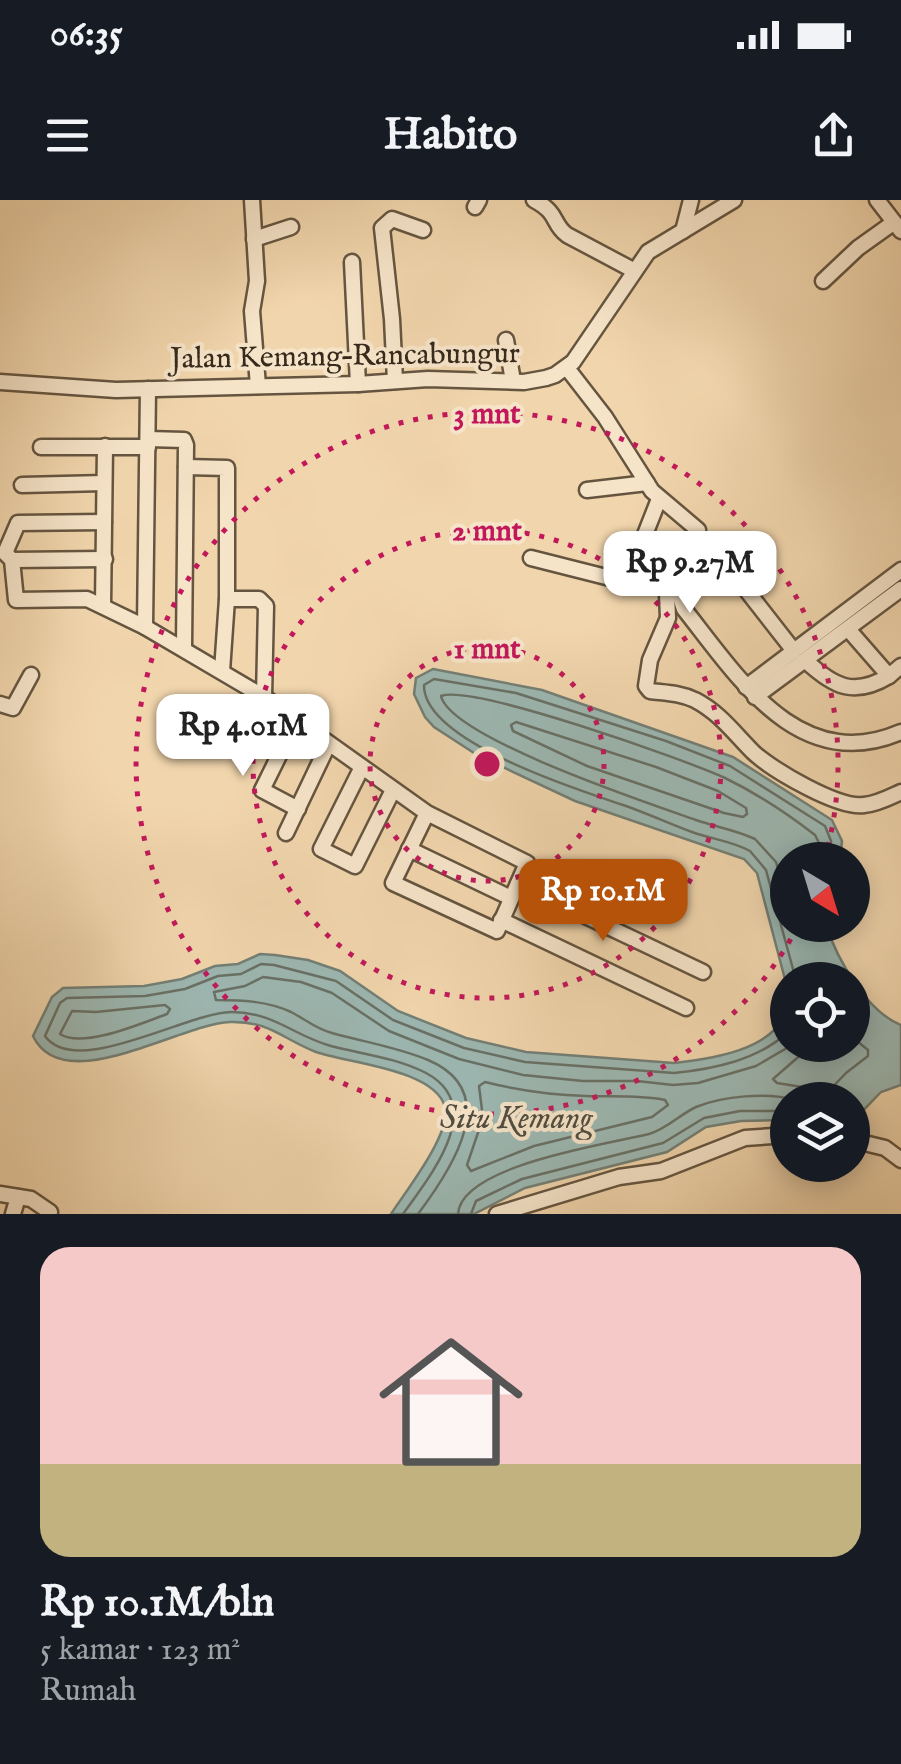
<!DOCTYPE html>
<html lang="id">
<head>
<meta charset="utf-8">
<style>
	body { margin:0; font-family:"IM FELL English",serif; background:#242831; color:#f1f3f6; height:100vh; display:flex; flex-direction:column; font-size:38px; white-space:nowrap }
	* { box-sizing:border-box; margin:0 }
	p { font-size:32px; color:#9ea1a6 }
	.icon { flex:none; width:55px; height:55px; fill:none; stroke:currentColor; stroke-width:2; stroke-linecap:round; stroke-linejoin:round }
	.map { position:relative; height:1014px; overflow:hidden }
	.side { display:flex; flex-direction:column; background:#171b24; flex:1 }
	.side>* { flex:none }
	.needle { width:65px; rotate:142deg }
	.fabs { position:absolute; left:770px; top:642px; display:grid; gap:20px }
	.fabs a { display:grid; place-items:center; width:100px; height:100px; border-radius:50%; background:#171b24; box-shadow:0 5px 25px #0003; font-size:50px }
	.price { position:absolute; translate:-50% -85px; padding:0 22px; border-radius:20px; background:#fff; color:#222; font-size:32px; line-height:65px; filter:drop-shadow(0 2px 5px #0008) }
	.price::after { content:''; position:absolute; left:50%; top:60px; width:30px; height:22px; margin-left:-15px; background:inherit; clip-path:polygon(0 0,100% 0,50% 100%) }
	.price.active { background:#b45309; color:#fff }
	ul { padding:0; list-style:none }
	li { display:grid; align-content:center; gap:20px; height:530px; padding:0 40px }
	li+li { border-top:2px solid #363941 }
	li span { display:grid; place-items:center; height:310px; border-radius:30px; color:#555 }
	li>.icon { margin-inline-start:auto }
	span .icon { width:180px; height:180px; fill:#fffc; stroke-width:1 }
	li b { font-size:42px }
	.status { display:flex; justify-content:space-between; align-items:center; height:70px; padding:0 50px; background:#171b24; direction:ltr }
	.status svg { height:28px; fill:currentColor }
	header { display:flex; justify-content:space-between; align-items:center; height:130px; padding:0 40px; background:#171b24; font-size:45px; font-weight:700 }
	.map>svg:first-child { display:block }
	.water { fill:#9cb7b1; stroke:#737f75; stroke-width:2.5 }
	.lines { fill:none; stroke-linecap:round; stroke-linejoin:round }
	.shore { stroke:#697066; stroke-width:2.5 }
	.minor-casing { stroke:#655540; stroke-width:19 }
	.minor { stroke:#f6e4c9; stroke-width:14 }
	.ring { fill:none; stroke:#c2185b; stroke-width:5; stroke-dasharray:5 10 }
	.labels { text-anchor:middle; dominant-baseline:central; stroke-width:8; stroke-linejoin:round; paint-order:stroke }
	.street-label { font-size:30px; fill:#362a1c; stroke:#f6e4c9 }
	.water-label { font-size:32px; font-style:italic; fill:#504d41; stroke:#f6e4c9 }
	.centre { fill:#c2185b; stroke:#f6e4c9; stroke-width:5 }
	.ring-label { font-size:30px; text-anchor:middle; font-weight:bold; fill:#c2185b; stroke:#f6e4c9; stroke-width:8; stroke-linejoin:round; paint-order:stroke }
</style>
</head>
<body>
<div class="status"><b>06:35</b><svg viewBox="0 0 49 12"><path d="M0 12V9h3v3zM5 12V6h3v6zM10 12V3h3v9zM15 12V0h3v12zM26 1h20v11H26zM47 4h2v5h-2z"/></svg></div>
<header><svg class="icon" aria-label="menu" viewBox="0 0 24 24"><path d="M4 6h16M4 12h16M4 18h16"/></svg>Habito<svg class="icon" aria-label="share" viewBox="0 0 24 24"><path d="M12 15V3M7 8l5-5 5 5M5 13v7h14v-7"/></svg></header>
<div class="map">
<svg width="901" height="1014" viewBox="0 0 901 1014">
	<rect width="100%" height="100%" fill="#f1d5ac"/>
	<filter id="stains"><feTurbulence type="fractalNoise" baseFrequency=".002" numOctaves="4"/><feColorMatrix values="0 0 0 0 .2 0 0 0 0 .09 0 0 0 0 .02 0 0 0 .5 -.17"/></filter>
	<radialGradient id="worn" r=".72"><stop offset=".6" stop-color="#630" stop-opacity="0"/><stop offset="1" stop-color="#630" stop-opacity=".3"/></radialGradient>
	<path class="water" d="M433 469 542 490 733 557 832 620 842 641 840 660H788V725H826C837 759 867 812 901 825V885L881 892 853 921 852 900H788L787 920 741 921 706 927 667 952 525 988 474 1014H391C405 992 452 933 445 907 435 869 347 863 316 852 282 839 271 821 230 822 180 824 63 899 33 836L52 797 63 788 144 786 182 779 215 766 238 764 260 754 275 755 308 760 340 771 398 811 466 838 526 852 674 863C711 859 775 850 787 809L788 845H852V780H788L787 787 757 673 744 659 575 601 477 555 434 527 425 517 414 494 416 478Z"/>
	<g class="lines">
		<g class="shore">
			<path d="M516 522 656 567 718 591 746 608 747 614 743 617 724 613 587 566 513 531 511 525Z"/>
			<path d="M788 701 776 662 755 639C736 630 716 627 696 620 651 604 451 538 441 496 473 484 686 560 725 578 756 593 788 614 815 635L819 643 818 660"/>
			<path d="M796 780 766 670 750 651C732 641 711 639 692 632 668 623 644 612 620 604 576 589 423 541 424 485L434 479 516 493 666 541 730 566 825 626 831 641 830 660"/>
			<path d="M165 805 170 809 167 814C142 823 83 849 60 834L72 811 96 812Z"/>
			<path d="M812 845 773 879 777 883 802 887 821 899 846 873 868 856V850L852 837"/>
			<path d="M485 882C517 890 553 895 586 896 613 897 639 895 665 900L668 905 652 917 534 946 471 971 467 965 483 918 479 886Z"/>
			<path d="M403 1014C430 976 488 906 426 873 397 858 362 854 331 846 294 836 274 812 231 812 185 813 76 879 45 836L60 803 67 798 145 796 185 789 218 776 241 774 261 764 274 765 336 781 393 820 464 848 525 862 674 873C714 869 758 860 788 832"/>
			<path d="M418 1014C451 970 504 892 428 860 397 847 364 842 332 833 316 829 305 819 291 812 267 801 242 800 216 800L214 792 245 786 263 777 301 782 332 793 389 831 459 859 523 875 583 881H637L673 885 698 883 756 866 792 845"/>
			<path d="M458 1014C461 965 609 944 649 934 667 929 679 915 696 907 723 896 767 892 795 900"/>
			<path d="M471 1014 476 1001 522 979 663 943 704 918 740 911H788"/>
		</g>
		<g class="minor-casing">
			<g id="minor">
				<path d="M252 0 257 81 252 111 258 186"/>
				<path d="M534 0C560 14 551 23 567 35L633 70"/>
				<path d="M877 0 901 31"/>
				<path d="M475 7 479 0"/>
				<path d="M683 31 691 0"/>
				<path d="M254 39 291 27"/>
				<path d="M352 62 358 184"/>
				<path d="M823 81 858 48 893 23"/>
				<path d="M506 140 513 181"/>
				<path d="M567 168 605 217 652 291 698 330 667 394 668 418 650 460 646 486 650 491C666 493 680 493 695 500 720 513 734 533 753 552 772 570 839 609 864 605 877 604 890 597 901 592"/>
				<path d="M395 181 392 119 382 28 392 19 423 30"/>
				<path d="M0 182 116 190 358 184 428 179 524 182 546 178 555 175 573 162 648 52 734 0"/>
				<path d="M148 239 184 240 186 245 184 448"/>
				<path d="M41 247H148"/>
				<path d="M186 267 227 268V399L222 471"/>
				<path d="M22 285 104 283"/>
				<path d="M587 290 647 283"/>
				<path d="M104 322 18 323 5 353 12 360 16 400 87 399 145 427 264 497 427 613 527 663 497 731 393 683 427 613"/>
				<path d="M531 358 618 380 629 375 659 299"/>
				<path d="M12 360 105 359"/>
				<path d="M227 399H259L266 406 264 497"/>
				<path d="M103 406 105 246"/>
				<path d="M145 427 148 189"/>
				<path d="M848 429 889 476 901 466"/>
				<path d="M794 451 733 373 724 366 680 397 684 409C738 477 799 576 901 532"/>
				<path d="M806 461C834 487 854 497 889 476"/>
				<path d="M746 487 901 370"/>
				<path d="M755 497 901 389"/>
				<path d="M0 504 13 508 31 475"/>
				<path d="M296 521 262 590 298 609"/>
				<path d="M361 569 321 649 355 666 392 592"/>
				<path d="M286 633 328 545"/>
				<path d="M409 649 511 698"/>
				<path d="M518 684 703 772"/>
				<path d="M501 720 686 808"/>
				<path d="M852 940 885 948 901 960"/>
				<path d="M0 994 31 999 50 1012"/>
				<path d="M13 1014 18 997"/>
				<path d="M497 1014 619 977 661 971 745 938 788 935"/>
			</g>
		</g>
		<use href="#minor" class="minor"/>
	</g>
	<g class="ring">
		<circle cx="487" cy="564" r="117"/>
		<circle cx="487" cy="564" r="234"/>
		<path d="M798 726A351 351 0 1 1 825 658"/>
	</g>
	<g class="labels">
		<g class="street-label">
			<text transform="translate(345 157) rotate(-1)">Jalan Kemang–Rancabungur</text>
		</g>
		<g class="water-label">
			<text x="516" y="919">Situ Kemang</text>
		</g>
	</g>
	<circle cx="487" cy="564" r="15" class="centre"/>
	<g class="ring-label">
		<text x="487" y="223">3 mnt</text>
		<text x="487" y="340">2 mnt</text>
		<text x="487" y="458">1 mnt</text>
	</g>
	<rect width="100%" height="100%" filter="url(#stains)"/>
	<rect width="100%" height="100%" fill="url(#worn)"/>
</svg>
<div class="fabs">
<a><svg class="needle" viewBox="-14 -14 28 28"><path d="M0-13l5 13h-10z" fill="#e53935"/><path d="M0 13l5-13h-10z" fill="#9ea1a6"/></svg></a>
<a><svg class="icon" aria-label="locate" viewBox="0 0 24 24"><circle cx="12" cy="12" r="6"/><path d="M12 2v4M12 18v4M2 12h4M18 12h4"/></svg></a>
<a><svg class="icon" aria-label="layers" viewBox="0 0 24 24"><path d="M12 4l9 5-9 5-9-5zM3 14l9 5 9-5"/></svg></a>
</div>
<b class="price" style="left:690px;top:416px">Rp 9.27M</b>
<b class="price" style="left:243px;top:579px">Rp 4.01M</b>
<b class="price active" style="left:603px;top:744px">Rp 10.1M</b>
</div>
<section class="side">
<ul>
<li><span style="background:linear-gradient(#f6c9c9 70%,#c2b280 0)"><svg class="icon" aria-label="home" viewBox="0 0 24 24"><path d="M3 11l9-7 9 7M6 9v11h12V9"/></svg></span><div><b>Rp 10.1M/bln</b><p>5 kamar · 123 m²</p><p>Rumah</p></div></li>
</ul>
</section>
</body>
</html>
